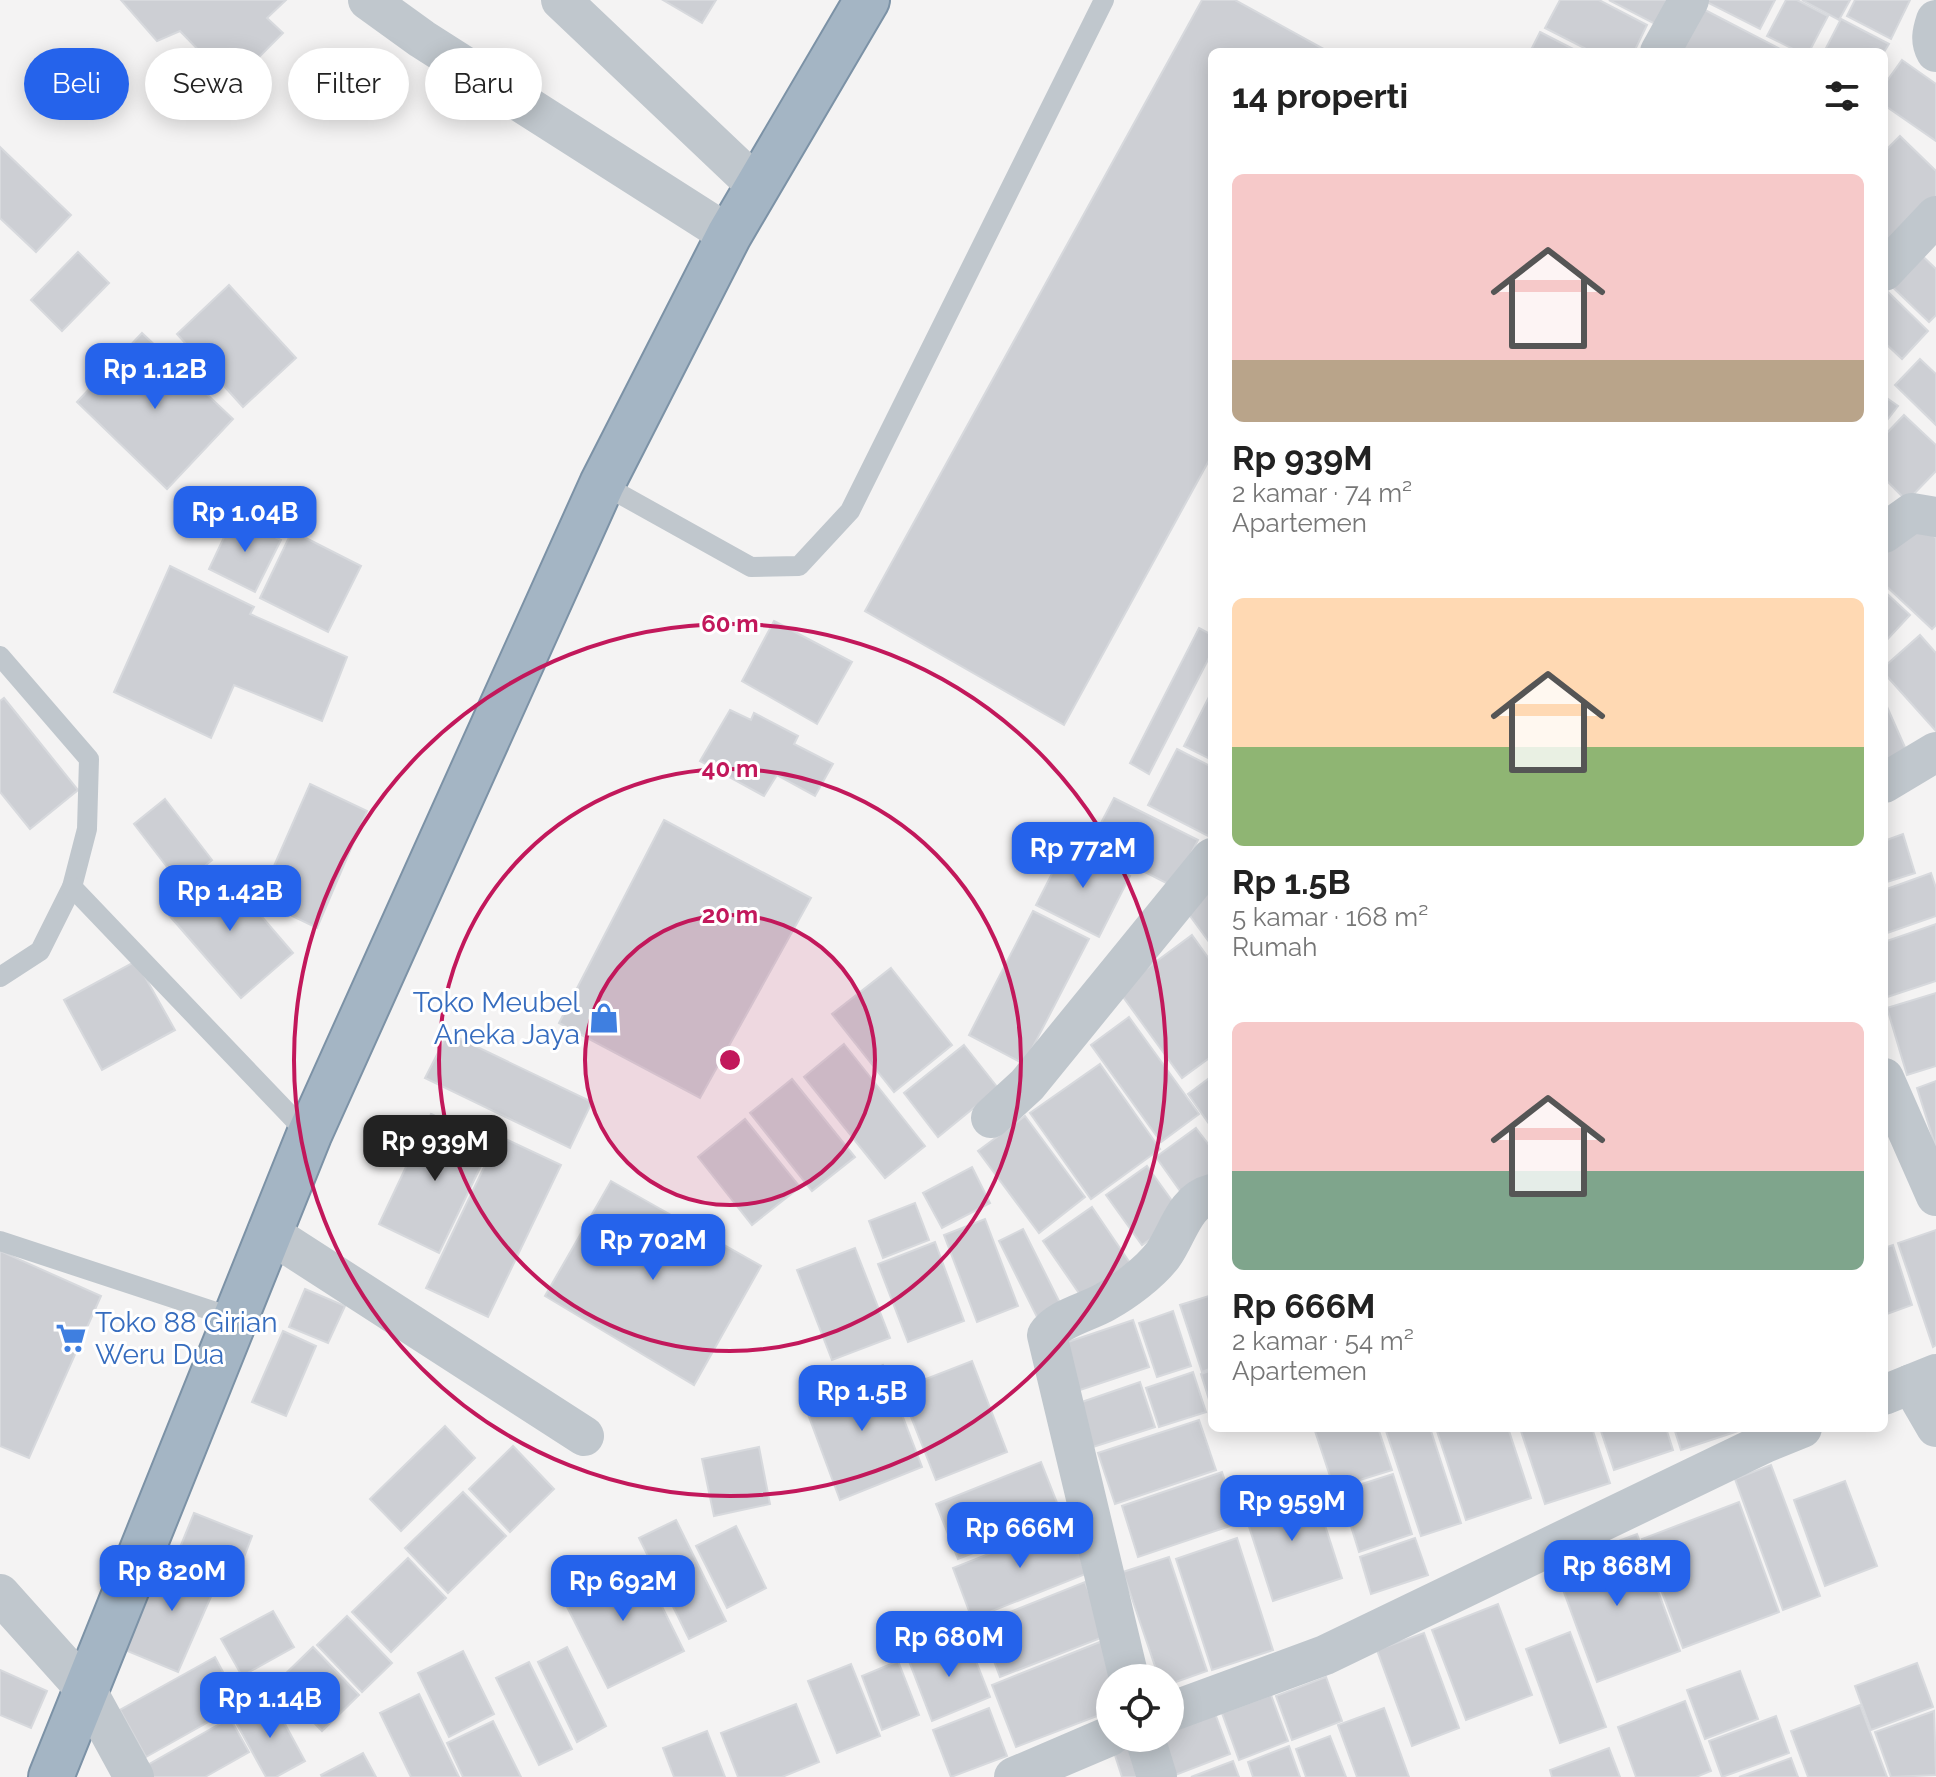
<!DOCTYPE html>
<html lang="id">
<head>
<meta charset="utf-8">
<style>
	body { margin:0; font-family:Raleway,sans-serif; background:#f2f2f2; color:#222; height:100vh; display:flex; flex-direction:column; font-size:30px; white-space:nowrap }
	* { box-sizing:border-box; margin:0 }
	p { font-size:26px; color:#767676 }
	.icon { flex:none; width:44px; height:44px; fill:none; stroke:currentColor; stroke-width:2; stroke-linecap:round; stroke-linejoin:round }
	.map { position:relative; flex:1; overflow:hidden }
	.sheet { position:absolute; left:1208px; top:48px; width:680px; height:1384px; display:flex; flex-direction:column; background:#fff; border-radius:12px; box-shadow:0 4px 20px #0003 }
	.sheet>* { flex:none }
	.guide { position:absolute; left:24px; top:48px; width:760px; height:72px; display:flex; gap:16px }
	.fabs { position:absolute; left:1096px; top:1664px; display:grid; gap:16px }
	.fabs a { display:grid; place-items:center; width:88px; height:88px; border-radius:50%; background:#fff; box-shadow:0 4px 20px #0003; font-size:40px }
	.price { position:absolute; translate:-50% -68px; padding:0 18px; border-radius:16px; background:#2563eb; color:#fff; font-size:26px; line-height:52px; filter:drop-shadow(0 2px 4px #0008) }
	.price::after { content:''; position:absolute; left:50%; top:48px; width:24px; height:18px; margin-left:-12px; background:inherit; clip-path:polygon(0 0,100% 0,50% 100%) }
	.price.selected { background:#222; color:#fff }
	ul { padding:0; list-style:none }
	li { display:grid; align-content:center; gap:16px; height:424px; padding:0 24px }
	li span { display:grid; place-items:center; height:248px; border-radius:12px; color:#555 }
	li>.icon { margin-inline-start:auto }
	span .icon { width:144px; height:144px; fill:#fffc; stroke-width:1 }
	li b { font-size:34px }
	h2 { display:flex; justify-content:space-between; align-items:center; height:96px; padding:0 24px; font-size:34px }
	.chip { padding:0 28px; border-radius:36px; background:#fff; box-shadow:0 4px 20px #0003; font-size:28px; line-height:72px }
	.chip.selected { background:#2563eb; color:#fff }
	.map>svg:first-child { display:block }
	.building { fill:#cdcfd4; stroke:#d7d9dd; stroke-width:2 }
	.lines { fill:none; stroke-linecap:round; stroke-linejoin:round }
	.trunk-casing { stroke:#7c92a6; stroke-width:48 }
	.service { stroke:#c0c7cd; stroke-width:20 }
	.minor { stroke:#c0c7cd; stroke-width:40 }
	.trunk { stroke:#a4b5c4; stroke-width:44 }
	.ring { fill:none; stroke:#c2185b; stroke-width:4 }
	.labels { text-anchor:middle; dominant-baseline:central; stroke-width:6; stroke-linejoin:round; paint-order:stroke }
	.shop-label { font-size:28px; fill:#366cbe; stroke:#fff; text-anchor:end }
	.centre { fill:#c2185b; stroke:#fff; stroke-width:4 }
	.ring-label { font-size:24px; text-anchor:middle; font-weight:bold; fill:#c2185b; stroke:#fff; stroke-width:6; stroke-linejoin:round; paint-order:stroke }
</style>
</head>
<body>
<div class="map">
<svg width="1936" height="1777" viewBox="0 0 1936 1777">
	<rect width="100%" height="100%" fill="#f4f3f3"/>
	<g class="building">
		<path d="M121 0H286L267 18 283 33 249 67 230 49 214 66 180 31 157 41Z"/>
		<path d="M663 0H716L702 23Z"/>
		<path d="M1202 0H1235L1329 52H1212V455L1064 725 865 611Z"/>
		<path d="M1560 0H1599L1647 25 1634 52H1592L1545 28Z"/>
		<path d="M1609 0H1674L1659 26Z"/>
		<path d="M1703 0H1775L1760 29Z"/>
		<path d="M1786 0H1797L1828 16 1809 52H1799L1767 36Z"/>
		<path d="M1802 0H1850L1839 20Z"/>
		<path d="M1855 0H1910L1891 39 1847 16Z"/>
		<path d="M1703 9 1782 50 1781 52 1681 51Z"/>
		<path d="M1841 19 1889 44 1884 52H1824Z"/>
		<path d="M1540 32 1579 52H1530Z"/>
		<path d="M1902 60 1936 84V141L1884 105V85Z"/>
		<path d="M1900 136 1936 171V211L1884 242V152Z"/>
		<path d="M0 147 71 215 36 252 0 218Z"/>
		<path d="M1912 246 1936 269V315L1929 322 1884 279Z"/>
		<path d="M78 252 109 283 62 331 31 300Z"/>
		<path d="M229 285 296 358 243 407 177 334Z"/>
		<path d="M1884 288 1928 331 1902 359 1884 342Z"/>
		<path d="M142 333 233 419 167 489 77 402Z"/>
		<path d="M1920 359 1936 374V425L1895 385Z"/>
		<path d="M1884 396 1898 406 1884 424Z"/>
		<path d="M1904 415 1936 445V471L1907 501 1884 478V436Z"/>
		<path d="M234 516 281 540 255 592 209 569Z"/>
		<path d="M1916 519 1936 538V625L1932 629 1884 584V554Z"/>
		<path d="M292 531 361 566 328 632 260 598Z"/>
		<path d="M170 566 254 607 250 614 347 657 322 721 234 685 211 738 114 692Z"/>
		<path d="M1884 591 1910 615 1884 643Z"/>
		<path d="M774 621 852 662 817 724 742 681Z"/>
		<path d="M1199 628 1212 635V652L1149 774 1130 763Z"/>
		<path d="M1920 635 1936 653V731L1884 673V667Z"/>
		<path d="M1212 691V760L1184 746Z"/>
		<path d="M4 698 78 790 30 829 0 792V701Z"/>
		<path d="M1884 700 1912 763 1884 776Z"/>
		<path d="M730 710 751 720 754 713 798 736 794 744 833 764 815 796 777 775 764 796 700 761Z"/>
		<path d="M1177 749 1212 767V828L1208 836 1148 805Z"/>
		<path d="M310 784 367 811 317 928 259 900Z"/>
		<path d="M1114 798 1198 840 1174 887 1090 844Z"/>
		<path d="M165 799 212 860 181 885 134 824Z"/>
		<path d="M664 820 811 898 700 1098 559 1023Z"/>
		<path d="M1903 834 1915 873 1884 883V841Z"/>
		<path d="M1067 844 1130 876 1099 937 1036 905Z"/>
		<path d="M220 868 293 953 241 998 168 914Z"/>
		<path d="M1931 873 1936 888V916L1884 934V890Z"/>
		<path d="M1212 883V946L1182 905Z"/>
		<path d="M1033 911 1089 939 1024 1064 969 1035Z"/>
		<path d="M1936 924V981L1884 998V942Z"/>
		<path d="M1192 935 1212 963V1056L1182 1078 1118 990Z"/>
		<path d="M136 961 175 1030 102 1070 64 1000Z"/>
		<path d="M891 968 952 1045 894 1092 832 1014Z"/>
		<path d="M1936 993V1066L1907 1075 1887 1008Z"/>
		<path d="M1129 1017 1199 1114 1161 1142 1091 1045Z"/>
		<path d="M448 1033 592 1102 570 1148 425 1078Z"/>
		<path d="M844 1044 925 1146 885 1178 804 1077Z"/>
		<path d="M964 1045 998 1088 938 1137 904 1093Z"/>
		<path d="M1100 1064 1160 1149 1091 1199 1030 1113Z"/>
		<path d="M1212 1076V1128L1188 1094Z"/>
		<path d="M792 1079 855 1157 812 1191 750 1113Z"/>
		<path d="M1936 1081V1148L1917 1088Z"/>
		<path d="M431 1114 492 1143 439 1253 379 1224Z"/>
		<path d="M1025 1116 1085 1197 1039 1233 978 1151Z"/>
		<path d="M745 1119 800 1187 752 1225 698 1157Z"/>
		<path d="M1196 1128 1212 1149V1174L1183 1195 1156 1157Z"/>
		<path d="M499 1136 561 1165 488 1317 426 1288Z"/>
		<path d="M1147 1166 1183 1216 1142 1245 1106 1195Z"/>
		<path d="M972 1167 990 1203 942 1228 923 1193Z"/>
		<path d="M611 1181 761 1266 694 1385 545 1296Z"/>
		<path d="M915 1203 929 1240 883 1258 869 1221Z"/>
		<path d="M1092 1207 1130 1263 1081 1296 1043 1241Z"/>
		<path d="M985 1219 1018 1306 977 1322 944 1235Z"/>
		<path d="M1023 1229 1065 1313 1041 1325 999 1241Z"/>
		<path d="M1936 1230V1345L1933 1347 1898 1243Z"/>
		<path d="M935 1242 964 1321 908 1342 878 1264Z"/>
		<path d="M1893 1245 1912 1305 1884 1315V1248Z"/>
		<path d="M855 1248 890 1338 832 1360 797 1270Z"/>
		<path d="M0 1251 101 1296 29 1458 0 1446Z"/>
		<path d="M305 1289 345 1306 328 1343 289 1327Z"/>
		<path d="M1212 1295V1368L1202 1372 1180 1305Z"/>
		<path d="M1173 1311 1191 1366 1157 1377 1139 1323Z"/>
		<path d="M1133 1320 1149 1367 1071 1393 1056 1346Z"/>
		<path d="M283 1331 316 1346 286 1416 252 1402Z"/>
		<path d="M972 1361 1007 1452 936 1480 900 1389Z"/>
		<path d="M883 1365 922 1467 840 1500 802 1398Z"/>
		<path d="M1212 1370V1409L1201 1374Z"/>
		<path d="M1193 1372 1206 1412 1159 1427 1146 1388Z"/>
		<path d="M1140 1382 1155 1427 1093 1447 1079 1403Z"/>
		<path d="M1199 1420 1216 1470 1115 1504 1098 1453Z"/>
		<path d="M445 1426 475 1458 401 1531 370 1499Z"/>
		<path d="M1314 1428H1378L1392 1470 1334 1488Z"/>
		<path d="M1385 1428H1430L1461 1523 1421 1536Z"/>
		<path d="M1436 1428H1508L1531 1498 1466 1520Z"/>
		<path d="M1520 1428H1592L1610 1483 1545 1504Z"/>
		<path d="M1600 1428H1666L1673 1450 1614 1470Z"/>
		<path d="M1674 1428H1737L1738 1431 1681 1450Z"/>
		<path d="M513 1446 554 1489 510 1532 469 1489Z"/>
		<path d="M759 1447 770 1504 714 1516 702 1459Z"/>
		<path d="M1041 1462 1063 1518 958 1559 936 1504Z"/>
		<path d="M1771 1465 1820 1596 1783 1610 1735 1479Z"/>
		<path d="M1222 1472 1239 1523 1138 1557 1122 1506Z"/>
		<path d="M1393 1474 1412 1534 1359 1552 1340 1491Z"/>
		<path d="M1845 1481 1877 1566 1825 1586 1794 1500Z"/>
		<path d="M1312 1485 1342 1578 1273 1601 1243 1508Z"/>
		<path d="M463 1492 506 1536 448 1593 405 1548Z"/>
		<path d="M1739 1502 1779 1612 1683 1648 1642 1539Z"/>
		<path d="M194 1513 252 1536 238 1573 179 1550Z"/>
		<path d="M676 1520 726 1621 689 1639 639 1538Z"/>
		<path d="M1069 1522 1088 1573 972 1619 953 1568Z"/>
		<path d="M736 1526 766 1588 727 1608 696 1546Z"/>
		<path d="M1637 1534 1680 1651 1597 1682 1554 1565Z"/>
		<path d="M1237 1538 1273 1650 1212 1670 1176 1559Z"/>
		<path d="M1415 1538 1428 1575 1371 1594 1360 1557Z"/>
		<path d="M167 1553 220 1576 178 1672 125 1650Z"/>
		<path d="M1169 1557 1207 1671 1170 1684V1678H1159L1123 1572Z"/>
		<path d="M408 1558 446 1598 391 1652 352 1612Z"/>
		<path d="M638 1558 684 1651 608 1688 562 1597Z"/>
		<path d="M1085 1582 1106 1636 1000 1677 980 1624Z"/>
		<path d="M1498 1604 1532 1695 1466 1720 1432 1630Z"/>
		<path d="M273 1611 294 1647 242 1676 221 1639Z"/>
		<path d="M347 1616 392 1663 362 1692 317 1645Z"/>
		<path d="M1570 1632 1606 1727 1560 1743 1526 1649Z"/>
		<path d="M1424 1633 1459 1728 1412 1746 1377 1650Z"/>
		<path d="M967 1638 990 1697 932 1721 909 1661Z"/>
		<path d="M1105 1640 1110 1678V1711L1016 1747 992 1685Z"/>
		<path d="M313 1647 359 1695 322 1731 276 1683Z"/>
		<path d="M567 1647 606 1726 577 1742 538 1662Z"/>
		<path d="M463 1651 494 1714 449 1737 418 1673Z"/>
		<path d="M215 1657 240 1704 146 1757 120 1710Z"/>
		<path d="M898 1661 919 1715 882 1730 862 1676Z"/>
		<path d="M529 1662 572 1749 539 1765 496 1678Z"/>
		<path d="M1917 1663 1933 1707 1871 1730 1855 1686Z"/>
		<path d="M851 1664 880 1736 837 1753 808 1681Z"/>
		<path d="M0 1670 47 1691 31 1728 0 1715Z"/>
		<path d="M1740 1671 1758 1719 1705 1739 1687 1690Z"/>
		<path d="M1326 1677 1342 1721 1292 1740 1276 1696Z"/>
		<path d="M419 1694 459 1777H411L380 1713Z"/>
		<path d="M1271 1695 1288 1741 1239 1760 1222 1713Z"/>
		<path d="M272 1700 305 1761 276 1777H266L235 1721Z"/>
		<path d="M1685 1701 1711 1771 1696 1777H1636L1618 1727Z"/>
		<path d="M796 1704 819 1762 782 1777H738L721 1733Z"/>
		<path d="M1860 1705 1887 1777H1808L1791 1731Z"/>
		<path d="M989 1708 1007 1756 951 1777 933 1730Z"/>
		<path d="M1213 1708 1230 1754 1170 1777 1153 1738H1170V1725Z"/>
		<path d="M1384 1708 1409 1777H1357L1338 1725Z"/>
		<path d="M1934 1711 1936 1775 1891 1777 1875 1732Z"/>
		<path d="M1776 1716 1789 1753 1722 1777 1709 1741Z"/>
		<path d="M230 1718 249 1752 205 1777H152L146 1766Z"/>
		<path d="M493 1721 521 1777H463L447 1743Z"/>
		<path d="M707 1731 725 1777H674L663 1748Z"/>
		<path d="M1330 1736 1346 1777H1306L1296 1749Z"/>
		<path d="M1126 1738 1148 1777H1122L1111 1743Z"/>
		<path d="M1289 1746 1300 1777H1253L1248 1762Z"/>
		<path d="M1609 1748 1620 1777H1552L1550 1770Z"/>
		<path d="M363 1753 376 1777H322L321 1775Z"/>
		<path d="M1791 1758 1798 1777H1739Z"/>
		<path d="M1233 1761 1239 1777H1191Z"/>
	</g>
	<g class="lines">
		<g class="trunk-casing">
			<path id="trunk" d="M51 1777 309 1135 602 484 729 235 867 0"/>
		</g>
		<g class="service">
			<path d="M602 484 751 567 799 566 850 511 1104 0"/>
			<path d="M0 656 89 759 87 829 72 887 40 951 0 977"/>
			<path d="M72 887 309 1135"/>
			<path d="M0 1241 234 1318"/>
		</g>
		<g class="minor">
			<path d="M368 0 422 39 729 235"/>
			<path d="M561 0 758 187"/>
			<path d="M1936 20C1932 32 1930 41 1936 52"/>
			<path d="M1660 52 1689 0"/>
			<path d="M1884 271 1936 216"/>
			<path d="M1884 533 1912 513 1936 517"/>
			<path d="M1884 783 1936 752"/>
			<path d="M1884 1078 1936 1196"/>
			<path d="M991 1118 1027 1085 1212 858"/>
			<path d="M268 1232 584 1436"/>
			<path d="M1911 1384 1936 1427"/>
			<path d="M1884 1395 1936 1374"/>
			<path d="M0 1594 87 1691 134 1777"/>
			<path d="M1129 1678 1047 1335C1058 1318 1088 1312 1105 1302 1125 1291 1149 1273 1163 1255 1178 1234 1184 1201 1212 1194"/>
			<path d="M1170 1712 1325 1655 1765 1443 1802 1428"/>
			<path d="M1145 1738 1157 1777"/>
			<path d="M1014 1777 1110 1736"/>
		</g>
		<use href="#trunk" class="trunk"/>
	</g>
	<circle cx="730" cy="1060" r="145" fill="#c2185b" fill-opacity=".12"/>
	<g class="ring">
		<circle cx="730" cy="1060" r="145"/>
		<circle cx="730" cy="1060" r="291"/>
		<circle cx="730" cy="1060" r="436"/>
	</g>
	<defs>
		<g id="shop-bare" transform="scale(2.4)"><path d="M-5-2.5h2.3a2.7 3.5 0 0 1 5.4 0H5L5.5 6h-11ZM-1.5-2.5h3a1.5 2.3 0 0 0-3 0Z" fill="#3f7fe0" stroke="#fff" stroke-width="2.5" paint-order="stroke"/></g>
		<g id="supermarket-bare" transform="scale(2.4)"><path d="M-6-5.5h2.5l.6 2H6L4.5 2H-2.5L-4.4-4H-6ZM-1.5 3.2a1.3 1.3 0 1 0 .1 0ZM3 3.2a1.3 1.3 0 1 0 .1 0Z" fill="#3f7fe0" stroke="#fff" stroke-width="2.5" paint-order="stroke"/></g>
	</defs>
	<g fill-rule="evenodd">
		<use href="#shop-bare" x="604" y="1018"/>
		<use href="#supermarket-bare" x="71" y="1338"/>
	</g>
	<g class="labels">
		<g class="shop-label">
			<text x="580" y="1002">Toko Meubel<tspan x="580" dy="32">Aneka Jaya</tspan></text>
			<text x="95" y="1322" text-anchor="start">Toko 88 Girian<tspan x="95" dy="32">Weru Dua</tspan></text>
		</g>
	</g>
	<circle cx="730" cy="1060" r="12" class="centre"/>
	<g class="ring-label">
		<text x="730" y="632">60 m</text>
		<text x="730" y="777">40 m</text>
		<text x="730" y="923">20 m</text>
	</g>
</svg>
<div class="fabs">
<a><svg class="icon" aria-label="locate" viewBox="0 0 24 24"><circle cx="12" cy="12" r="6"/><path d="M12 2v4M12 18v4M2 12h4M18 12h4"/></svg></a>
</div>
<b class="price" style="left:155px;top:411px">Rp 1.12B</b>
<b class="price" style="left:245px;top:554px">Rp 1.04B</b>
<b class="price" style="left:1083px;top:890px">Rp 772M</b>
<b class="price" style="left:230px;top:933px">Rp 1.42B</b>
<b class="price selected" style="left:435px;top:1183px">Rp 939M</b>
<b class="price" style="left:653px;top:1282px">Rp 702M</b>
<b class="price" style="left:862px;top:1433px">Rp 1.5B</b>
<b class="price" style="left:1292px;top:1543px">Rp 959M</b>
<b class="price" style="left:1020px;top:1570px">Rp 666M</b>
<b class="price" style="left:1617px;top:1608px">Rp 868M</b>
<b class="price" style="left:172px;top:1613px">Rp 820M</b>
<b class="price" style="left:623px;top:1623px">Rp 692M</b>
<b class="price" style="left:949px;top:1679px">Rp 680M</b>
<b class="price" style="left:270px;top:1740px">Rp 1.14B</b>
<div class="guide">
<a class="chip selected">Beli</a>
<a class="chip">Sewa</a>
<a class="chip">Filter</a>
<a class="chip">Baru</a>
</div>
<section class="sheet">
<h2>14 properti<svg class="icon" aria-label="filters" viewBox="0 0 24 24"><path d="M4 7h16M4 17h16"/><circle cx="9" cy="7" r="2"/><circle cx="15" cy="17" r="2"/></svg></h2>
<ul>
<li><span style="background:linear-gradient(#f6c9c9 75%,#b9a48a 0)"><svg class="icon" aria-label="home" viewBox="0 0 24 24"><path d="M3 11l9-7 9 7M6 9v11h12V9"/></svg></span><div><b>Rp 939M</b><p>2 kamar · 74 m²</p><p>Apartemen</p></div></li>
<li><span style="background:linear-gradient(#ffd9b3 60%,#8fb573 0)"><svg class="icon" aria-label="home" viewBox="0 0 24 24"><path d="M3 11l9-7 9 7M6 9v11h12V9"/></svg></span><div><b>Rp 1.5B</b><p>5 kamar · 168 m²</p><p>Rumah</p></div></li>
<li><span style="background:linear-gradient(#f6c9c9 60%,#7fa58c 0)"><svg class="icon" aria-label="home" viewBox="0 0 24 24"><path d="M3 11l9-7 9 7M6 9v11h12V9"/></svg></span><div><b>Rp 666M</b><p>2 kamar · 54 m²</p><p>Apartemen</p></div></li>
</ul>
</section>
</div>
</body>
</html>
